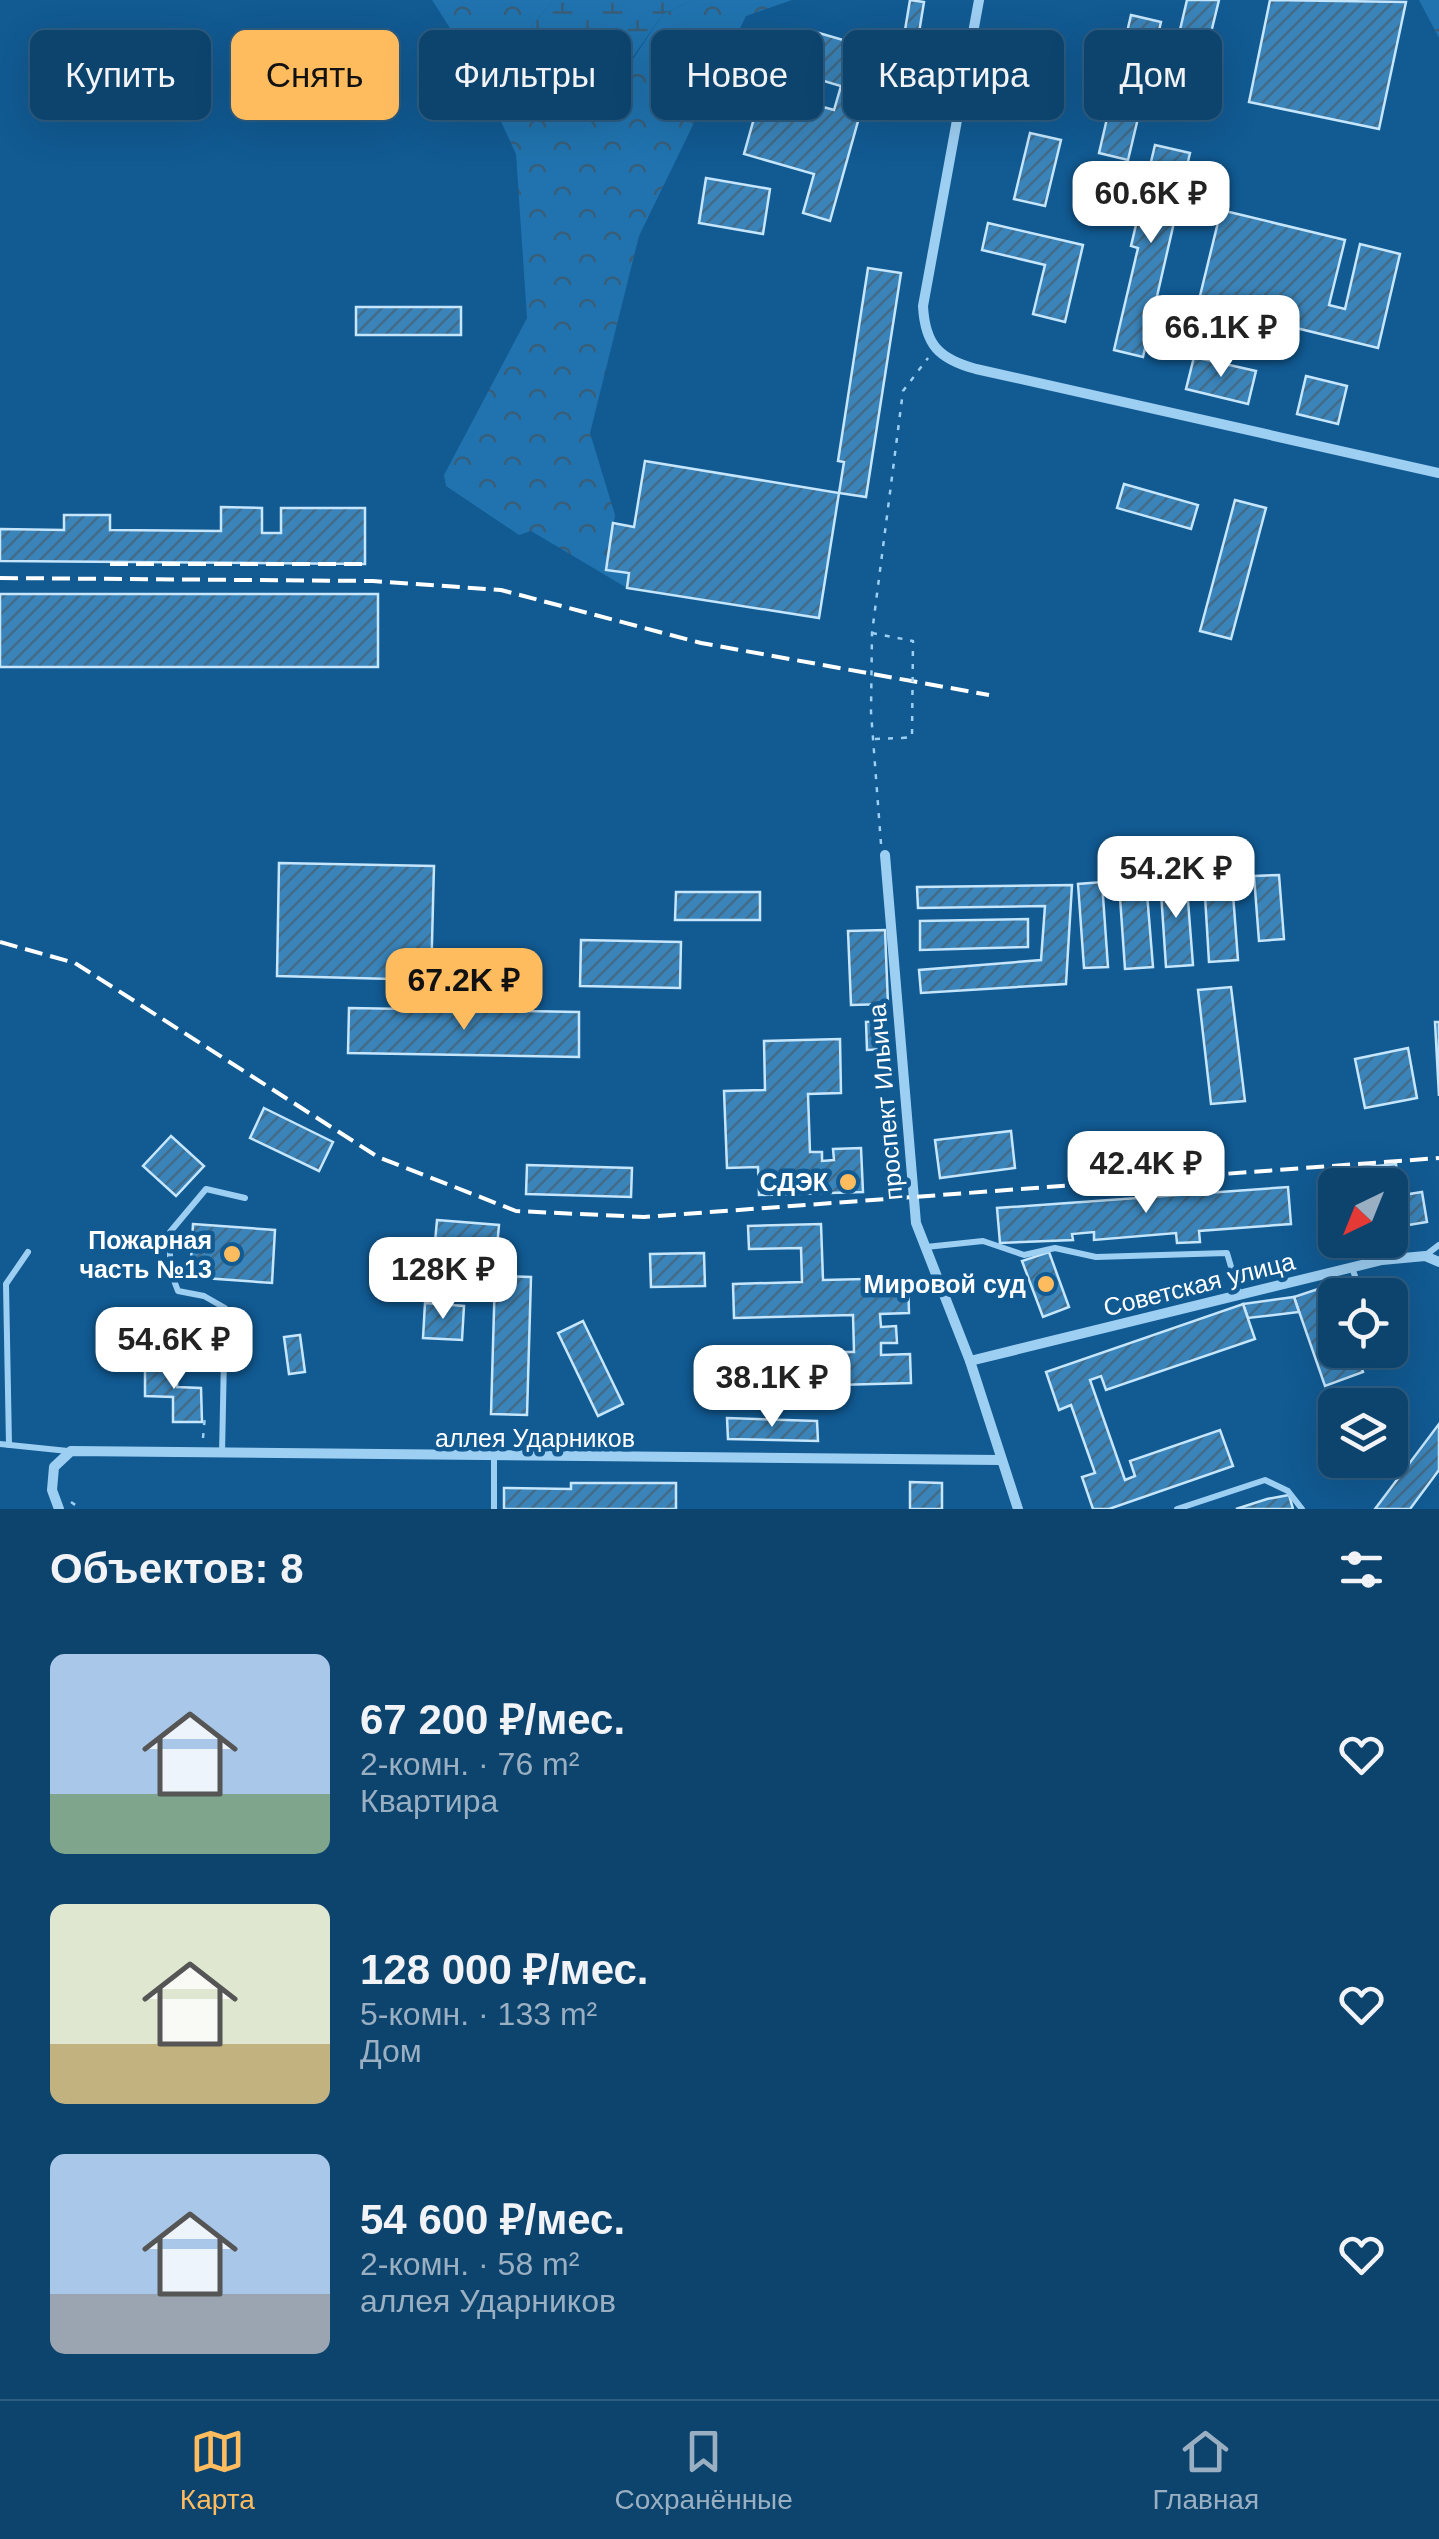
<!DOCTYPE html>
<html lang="ru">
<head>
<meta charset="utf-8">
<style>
	body { margin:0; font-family:Helvetica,sans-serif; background:#164b73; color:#f1f3f6; height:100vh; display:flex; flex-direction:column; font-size:38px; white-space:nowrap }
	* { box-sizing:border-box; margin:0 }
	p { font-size:32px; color:#9ab0c2 }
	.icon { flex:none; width:55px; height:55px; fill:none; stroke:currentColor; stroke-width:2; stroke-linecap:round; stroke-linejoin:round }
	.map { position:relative; height:1509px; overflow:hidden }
	.panel { display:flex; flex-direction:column; background:#0d446e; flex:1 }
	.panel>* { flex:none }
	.top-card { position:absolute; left:30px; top:30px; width:1380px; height:90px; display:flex; gap:20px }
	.needle { width:65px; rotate:223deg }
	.buttons { position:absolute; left:1318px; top:1168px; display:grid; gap:20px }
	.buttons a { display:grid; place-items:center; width:90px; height:90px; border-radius:15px; background:#0d446e; box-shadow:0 10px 40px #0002,0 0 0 2px #2d5c81; font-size:50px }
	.price { position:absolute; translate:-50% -85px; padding:0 22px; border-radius:20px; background:#fff; color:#222; font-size:32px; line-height:65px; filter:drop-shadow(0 2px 5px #0008) }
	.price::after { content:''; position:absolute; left:50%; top:60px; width:30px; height:22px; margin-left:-15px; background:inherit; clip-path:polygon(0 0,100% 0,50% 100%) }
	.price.selected { background:#ffbc5f; color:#111 }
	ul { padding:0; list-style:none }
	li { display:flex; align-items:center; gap:30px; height:250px; padding:0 50px }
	li span { display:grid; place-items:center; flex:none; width:280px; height:200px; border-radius:15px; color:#555 }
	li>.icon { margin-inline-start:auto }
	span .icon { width:120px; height:120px; fill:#fffc; stroke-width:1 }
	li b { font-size:42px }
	h2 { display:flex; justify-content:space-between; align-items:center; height:120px; padding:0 50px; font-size:42px }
	.pill { padding:0 35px; border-radius:15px; background:#0d446e; box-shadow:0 10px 40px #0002,0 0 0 2px #2d5c81; font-size:35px; line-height:90px }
	.pill.selected { background:#ffbc5f; color:#111 }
	.menu { display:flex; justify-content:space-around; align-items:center; height:140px; border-top:2px solid #2d5c81; background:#0d446e; font-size:28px; color:#9ab0c2 }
	.menu a { display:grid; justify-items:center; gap:5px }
	.menu .selected { color:#ffbc5f }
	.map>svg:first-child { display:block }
	.forest { fill:url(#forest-crowns) }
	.wetland { fill:url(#wetland-marsh) }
	.building { fill:url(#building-hatch); stroke:#c5e6fd; stroke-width:2.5 }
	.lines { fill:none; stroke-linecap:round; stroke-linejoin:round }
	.path { stroke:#9dcff3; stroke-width:2.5; stroke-dasharray:5 8; stroke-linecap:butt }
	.lane { stroke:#9dcff3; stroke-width:6 }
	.street { stroke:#9dcff3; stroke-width:10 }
	.rail { stroke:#fff; stroke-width:4; stroke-dasharray:18 8; stroke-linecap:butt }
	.path-bridge { stroke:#9dcff3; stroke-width:2.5; stroke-dasharray:5 8; stroke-linecap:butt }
	.poi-dot { fill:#ffbc5f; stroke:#115a92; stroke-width:4 }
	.labels { text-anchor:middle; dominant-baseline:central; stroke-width:9; stroke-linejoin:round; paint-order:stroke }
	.street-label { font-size:25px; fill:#fff; stroke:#115a92 }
	.poi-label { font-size:25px; font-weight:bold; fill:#fff; stroke:#115a92; text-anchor:end }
</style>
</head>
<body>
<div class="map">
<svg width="1439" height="1509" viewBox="0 0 1439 1509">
	<defs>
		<pattern id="forest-crowns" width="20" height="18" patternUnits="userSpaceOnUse" patternTransform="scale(2.5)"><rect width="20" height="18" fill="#2073af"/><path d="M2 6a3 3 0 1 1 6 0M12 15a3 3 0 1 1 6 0" fill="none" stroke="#385e79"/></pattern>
		<pattern id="wetland-marsh" width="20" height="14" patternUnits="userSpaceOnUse" patternTransform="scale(2.5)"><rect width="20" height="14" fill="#2073af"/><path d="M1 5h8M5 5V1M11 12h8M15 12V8" fill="none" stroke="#385e79"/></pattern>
		<pattern id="building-hatch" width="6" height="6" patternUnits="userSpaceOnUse" patternTransform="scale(2.5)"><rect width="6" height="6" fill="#3a84ba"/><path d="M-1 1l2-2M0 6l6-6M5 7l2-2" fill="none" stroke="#426b88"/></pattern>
	</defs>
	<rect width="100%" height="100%" fill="#115a92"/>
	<g class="forest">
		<path d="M432 0H553L514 48 621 77 663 14 694 0H792L746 16 639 236 590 433 615 515 606 569 629 573 627 588 531 531 519 535 446 486 444 475 527 318 516 154 477 70Z"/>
		<path d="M1419 0H1439V38Z"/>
	</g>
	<path class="wetland" d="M553 0H694L663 14 581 131 535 94 514 48Z"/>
	<g class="building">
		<path d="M910 0 924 2 917 45 903 42Z"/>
		<path d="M1187 0H1219L1209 41 1179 34Z"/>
		<path d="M1270 0 1406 2 1379 129 1249 102Z"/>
		<path d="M1131 15 1161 22 1128 160 1099 153Z"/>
		<path d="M812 31 878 50 830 221 803 213 814 174 744 154 762 90 834 110 841 86 800 74Z"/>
		<path d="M1030 133 1061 140 1045 206 1014 199Z"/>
		<path d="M1155 145 1190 153 1143 357 1114 350 1138 248 1131 246Z"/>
		<path d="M706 178 770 189 763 234 699 223Z"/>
		<path d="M1221 210 1345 240 1329 305 1345 309 1360 244 1400 254 1378 348 1198 304Z"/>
		<path d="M988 223 1083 245 1065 322 1033 314 1045 265 982 250Z"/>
		<path d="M868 268 901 273 866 497 839 493 844 462 838 461Z"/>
		<rect x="356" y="307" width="105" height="28"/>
		<path d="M1194 357 1256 371 1248 404 1186 389Z"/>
		<path d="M1306 376 1347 386 1338 424 1297 414Z"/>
		<path d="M645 461 839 493 819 618 627 588 629 573 606 570 613 523 634 527Z"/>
		<path d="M1124 484 1198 505 1191 529 1117 508Z"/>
		<path d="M1235 500 1266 508 1231 639 1200 631Z"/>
		<path d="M221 507 262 508V533H281V508H365V564L0 561V529L64 530V515H110V530L221 531Z"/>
		<rect x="0" y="594" width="378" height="73"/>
		<path d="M279 863 434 866 431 980 277 976Z"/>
		<path d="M1186 875 1193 965 1166 967 1160 877Z"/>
		<path d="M1279 875 1284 939 1259 941 1254 876Z"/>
		<path d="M1146 881 1153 967 1125 969 1119 883Z"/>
		<path d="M1102 882 1108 967 1084 968 1078 884Z"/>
		<path d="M1072 885 1066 984 921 993 919 970 1041 960 1045 906 918 908 917 887Z"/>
		<path d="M676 892H760V920H675Z"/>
		<path d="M1233 894 1238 960 1209 962 1205 896Z"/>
		<path d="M1028 919V947L920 950V921Z"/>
		<path d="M885 930 888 1004 851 1005 848 931Z"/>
		<path d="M581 940 681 942 680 988 580 986Z"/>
		<path d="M1231 987 1245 1101 1211 1104 1198 990Z"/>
		<path d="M349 1008 579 1012V1057L348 1053Z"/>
		<path d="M885 1021 886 1049 867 1050 866 1022Z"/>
		<path d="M1435 1022H1439V1096Z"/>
		<path d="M840 1039 841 1093 808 1094 810 1152H822V1161L834 1160 833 1149 861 1148 863 1192 759 1195 758 1167 727 1168 724 1091 765 1090 764 1041Z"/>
		<path d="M1408 1048 1417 1098 1365 1108 1355 1059Z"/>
		<path d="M264 1108 333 1142 319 1171 250 1138Z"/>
		<path d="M1011 1131 1015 1168 940 1178 935 1140Z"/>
		<path d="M171 1136 204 1166 176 1196 143 1166Z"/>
		<path d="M1396 1164 1398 1182 1346 1185 1344 1169Z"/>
		<path d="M527 1165 632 1168 631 1197 526 1194Z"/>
		<path d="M1288 1187 1291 1224 1199 1231 1200 1242 1177 1243 1176 1233 1094 1240V1232L1072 1234 1073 1240 1000 1243 997 1208Z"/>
		<path d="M1422 1192 1427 1222 1390 1228V1197Z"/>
		<path d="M1335 1207V1239H1331L1326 1209Z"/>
		<path d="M437 1220 499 1225 496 1258 434 1253Z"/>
		<path d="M193 1224 275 1230 272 1283 190 1277Z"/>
		<path d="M821 1224 823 1280 908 1278 909 1313 880 1314 881 1327 896 1326 897 1343H881V1355L910 1354 911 1383 837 1385 836 1352H854L853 1315 734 1318 733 1284 802 1282 801 1248 749 1249 748 1226Z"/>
		<path d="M1049 1252 1069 1307 1043 1317 1022 1261Z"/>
		<path d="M704 1253 705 1286 651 1287 650 1254Z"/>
		<path d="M495 1276 531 1277 527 1415 491 1414Z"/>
		<path d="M1333 1284 1335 1350H1356L1363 1372 1325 1386 1294 1297Z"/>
		<path d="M1294 1297 1299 1312 1248 1318 1243 1304Z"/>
		<path d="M425 1303 464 1306 462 1340 423 1338Z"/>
		<path d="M1243 1304 1255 1339 1106 1390 1101 1376 1090 1380 1125 1480 1135 1476 1130 1461 1220 1430 1233 1466 1109 1509H1093L1082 1477 1095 1473 1071 1405 1059 1410 1046 1372Z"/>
		<path d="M583 1321 623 1404 598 1416 558 1333Z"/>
		<path d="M300 1335 305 1372 289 1374 284 1337Z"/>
		<path d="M178 1363 177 1387 201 1388 202 1422H173V1397L145 1396V1364Z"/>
		<path d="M727 1418 817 1421 818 1441 728 1439Z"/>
		<path d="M1439 1424V1470L1410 1509H1375Z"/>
		<path d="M910 1482 942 1483V1509H910Z"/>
		<path d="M571 1483H676V1509H504V1488L571 1489Z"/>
		<path d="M1289 1495 1293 1509H1236L1267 1499Z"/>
	</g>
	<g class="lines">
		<g class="path">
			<path d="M872 633 903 639"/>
			<path d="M875 739 902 738"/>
			<path d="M881 844 871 712 872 633 903 391 928 358"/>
			<path d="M203 1438 205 1415"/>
			<path d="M71 1502 81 1509"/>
		</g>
		<g class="lane">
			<path d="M926 1247 983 1241 1024 1255 1055 1248 1096 1257 1227 1253 1239 1294"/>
			<path d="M1426 1255 1439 1245"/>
			<path d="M1352 1268 1362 1295"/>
			<path d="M0 1444 68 1451"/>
			<path d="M9 1445 6 1284 28 1252"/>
			<path d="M222 1454 225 1308 204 1296 178 1291 170 1270V1232L206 1189 245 1198"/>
			<path d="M494 1458V1509"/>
			<path d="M1177 1509 1265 1480 1288 1491 1302 1509"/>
		</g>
		<g class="street">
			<path d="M979 0 923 306C925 345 939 359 976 369L1439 473"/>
			<path d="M885 855 916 1223 970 1361 1018 1509"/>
			<path d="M970 1361 1382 1260 1425 1256 1439 1262"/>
			<path d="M59 1509 52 1490 54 1467 71 1451 1000 1460"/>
		</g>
		<g class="rail">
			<path d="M110 564H365"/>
			<path d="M0 578 373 581 501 590 701 643 989 695"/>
			<path d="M0 942 75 963 378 1157 516 1211 644 1217 1439 1158"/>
		</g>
		<path class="path-bridge" d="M902 738 912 737 913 641 903 639"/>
	</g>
	<g class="poi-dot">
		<circle cx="848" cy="1182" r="10"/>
		<circle cx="232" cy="1254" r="10"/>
		<circle cx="1046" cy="1284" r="10"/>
	</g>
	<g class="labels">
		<g class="street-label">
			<text transform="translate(885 1102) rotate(-95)">проспект Ильича</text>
			<text transform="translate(1199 1284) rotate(-14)">Советская улица</text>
			<text x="535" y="1438">аллея Ударников</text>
		</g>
		<g class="poi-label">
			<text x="828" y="1182">СДЭК</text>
			<text x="212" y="1240">Пожарная<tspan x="212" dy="29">часть №13</tspan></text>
			<text x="1026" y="1284">Мировой суд</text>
		</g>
	</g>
</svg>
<div class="buttons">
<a><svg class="needle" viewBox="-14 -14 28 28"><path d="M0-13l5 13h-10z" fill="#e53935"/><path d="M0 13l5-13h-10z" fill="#9ab0c2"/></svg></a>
<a><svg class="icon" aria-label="locate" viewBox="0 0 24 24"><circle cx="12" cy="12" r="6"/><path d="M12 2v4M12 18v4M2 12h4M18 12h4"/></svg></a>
<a><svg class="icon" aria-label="layers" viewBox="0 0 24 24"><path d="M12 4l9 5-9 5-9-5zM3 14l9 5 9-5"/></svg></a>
</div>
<b class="price" style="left:1151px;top:246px">60.6K ₽</b>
<b class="price" style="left:1221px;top:380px">66.1K ₽</b>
<b class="price" style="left:1176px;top:921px">54.2K ₽</b>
<b class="price selected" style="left:464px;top:1033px">67.2K ₽</b>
<b class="price" style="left:1146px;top:1216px">42.4K ₽</b>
<b class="price" style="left:443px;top:1322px">128K ₽</b>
<b class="price" style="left:174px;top:1392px">54.6K ₽</b>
<b class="price" style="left:772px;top:1430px">38.1K ₽</b>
<div class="top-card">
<a class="pill">Купить</a>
<a class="pill selected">Снять</a>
<a class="pill">Фильтры</a>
<a class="pill">Новое</a>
<a class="pill">Квартира</a>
<a class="pill">Дом</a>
</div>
</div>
<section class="panel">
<h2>Объектов: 8<svg class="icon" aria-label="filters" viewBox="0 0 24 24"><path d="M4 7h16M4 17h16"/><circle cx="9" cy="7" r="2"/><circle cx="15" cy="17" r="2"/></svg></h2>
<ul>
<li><span style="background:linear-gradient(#a9c7e8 70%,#7fa58c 0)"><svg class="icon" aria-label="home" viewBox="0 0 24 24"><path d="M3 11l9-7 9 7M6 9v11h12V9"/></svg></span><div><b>67 200 ₽/мес.</b><p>2-комн. · 76 m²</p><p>Квартира</p></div><svg class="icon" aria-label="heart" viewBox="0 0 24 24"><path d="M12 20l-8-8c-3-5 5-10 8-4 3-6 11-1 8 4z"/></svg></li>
<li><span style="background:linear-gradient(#dfe7d0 70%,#c2b280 0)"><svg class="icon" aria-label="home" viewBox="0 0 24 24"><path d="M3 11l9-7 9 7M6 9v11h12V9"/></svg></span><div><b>128 000 ₽/мес.</b><p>5-комн. · 133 m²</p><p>Дом</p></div><svg class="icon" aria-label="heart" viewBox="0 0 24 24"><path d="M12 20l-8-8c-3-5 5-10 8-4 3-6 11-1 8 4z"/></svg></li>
<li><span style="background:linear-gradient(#a9c7e8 70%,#9aa5b1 0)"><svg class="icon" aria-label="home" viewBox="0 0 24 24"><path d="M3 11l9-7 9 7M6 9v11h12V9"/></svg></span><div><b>54 600 ₽/мес.</b><p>2-комн. · 58 m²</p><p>аллея Ударников</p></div><svg class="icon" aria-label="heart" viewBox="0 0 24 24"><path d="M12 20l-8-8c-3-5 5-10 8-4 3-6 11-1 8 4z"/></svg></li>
</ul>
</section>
<nav class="menu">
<a class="selected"><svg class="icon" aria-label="map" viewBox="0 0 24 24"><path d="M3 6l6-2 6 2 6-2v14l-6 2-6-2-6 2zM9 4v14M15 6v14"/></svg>Карта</a>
<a><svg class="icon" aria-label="saved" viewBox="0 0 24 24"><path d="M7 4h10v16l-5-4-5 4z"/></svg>Сохранённые</a>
<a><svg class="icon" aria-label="home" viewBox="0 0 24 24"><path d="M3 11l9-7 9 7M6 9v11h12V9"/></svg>Главная</a>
</nav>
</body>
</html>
